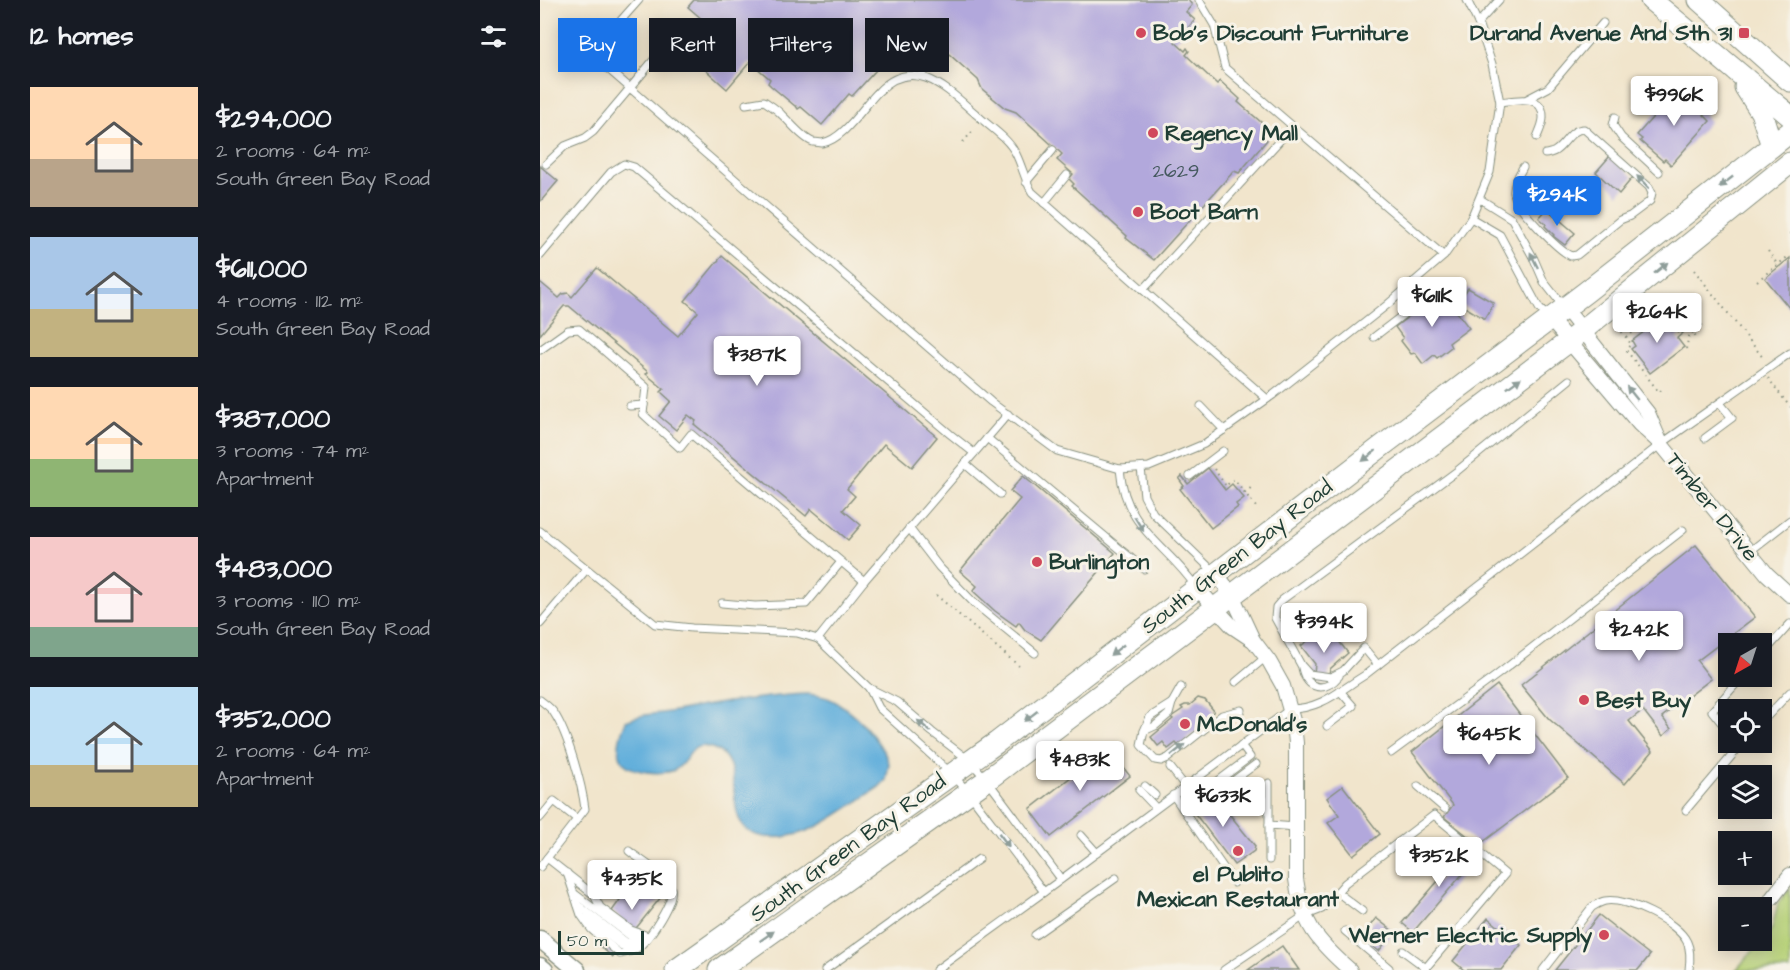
<!DOCTYPE html>
<html lang="en">
<head>
<meta charset="utf-8">
<style>
	body { margin:0; font-family:"Architects Daughter",sans-serif; background:#242831; color:#f1f3f6; height:100vh; display:flex; flex-direction:column; font-size:22px; white-space:nowrap }
	* { box-sizing:border-box; margin:0 }
	p { font-size:20px; color:#9ea1a6 }
	.icon { flex:none; width:33px; height:33px; fill:none; stroke:currentColor; stroke-width:2; stroke-linecap:round; stroke-linejoin:round }
	.map { position:relative; flex:1; overflow:hidden }
	.details { display:flex; flex-direction:column; background:#171b24; width:540px }
	.details>* { flex:none }
	.top-card { position:absolute; left:18px; top:18px; width:570px; height:54px; display:flex; gap:12px }
	.needle { width:39px; rotate:219deg }
	.controls { position:absolute; left:1178px; top:633px; display:grid; gap:12px }
	.controls a { display:grid; place-items:center; width:54px; height:54px; border-radius:0px; background:#171b24; box-shadow:0 3px 15px #0003; font-size:30px }
	.scale { position:absolute; left:18px; bottom:15px; width:86px; box-sizing:border-box; padding-left:6px; border:3px solid #1f3d34; border-top:0; font-size:16px; line-height:21px; white-space:nowrap; color:#1f3d34; -webkit-text-stroke:4px #f7f3e8; paint-order:stroke }
	.price { position:absolute; translate:-50% -51px; padding:0 14px; border-radius:6px; background:#fff; color:#222; font-size:20px; line-height:39px; filter:drop-shadow(0 2px 3px #0008) }
	.price::after { content:''; position:absolute; left:50%; top:36px; width:18px; height:14px; margin-left:-9px; background:inherit; clip-path:polygon(0 0,100% 0,50% 100%) }
	.price.selected { background:#1a73e8; color:#fff }
	ul { padding:0; list-style:none }
	li { display:flex; align-items:center; gap:18px; height:150px; padding:0 30px }
	li span { display:grid; place-items:center; flex:none; width:168px; height:120px; border-radius:0px; color:#555 }
	li>.icon { margin-inline-start:auto }
	span .icon { width:72px; height:72px; fill:#fffc; stroke-width:1 }
	li b { font-size:26px }
	h2 { display:flex; justify-content:space-between; align-items:center; height:72px; padding:0 30px; font-size:26px }
	.tag { padding:0 21px; border-radius:0px; background:#171b24; box-shadow:0 3px 15px #0003; font-size:21px; line-height:54px }
	.tag.selected { background:#1a73e8; color:#fff }
	main { display:flex; flex:1; min-height:0 }
	.map>svg:first-child { display:block }
	.green { fill:#b7d278; stroke:#6b8856; stroke-width:1.5 }
	.water { fill:#62afdb; stroke:#407688; stroke-width:1.5 }
	.building { fill:#b2a8dc }
	.lines { fill:none; stroke-linecap:round; stroke-linejoin:round }
	.service-casing { stroke:#889180; stroke-width:9 }
	.minor-casing { stroke:#889180; stroke-width:16 }
	.tertiary-casing { stroke:#889180; stroke-width:19 }
	.primary-casing { stroke:#889180; stroke-width:23 }
	.path { stroke:#889180; stroke-width:2; stroke-dasharray:1.5 4.5; stroke-linecap:butt }
	.service { stroke:#fff; stroke-width:7 }
	.minor { stroke:#fff; stroke-width:14 }
	.tertiary { stroke:#fff; stroke-width:16 }
	.primary { stroke:#fff; stroke-width:21 }
	.oneway { fill:#8f9e9a }
	.poi-dot { fill:#d1495b; stroke:#f7f3e8; stroke-width:2 }
	.labels { text-anchor:middle; dominant-baseline:central; stroke-width:6; stroke-linejoin:round; paint-order:stroke }
	.number-label { font-size:20px; fill:#44585e }
	.poi-label { font-size:22px; font-weight:bold; fill:#1f3d34; stroke:#f7f3e8; text-anchor:start }
	.street-label { font-size:22px; fill:#1f3d34; stroke:#f7f3e8 }
</style>
</head>
<body>
<main>
<section class="details">
<h2>12 homes<svg class="icon" aria-label="filters" viewBox="0 0 24 24"><path d="M4 7h16M4 17h16"/><circle cx="9" cy="7" r="2"/><circle cx="15" cy="17" r="2"/></svg></h2>
<ul>
<li><span style="background:linear-gradient(#ffd9b3 60%,#b9a48a 0)"><svg class="icon" aria-label="home" viewBox="0 0 24 24"><path d="M3 11l9-7 9 7M6 9v11h12V9"/></svg></span><div><b>$294,000</b><p>2 rooms · 64 m²</p><p>South Green Bay Road</p></div></li>
<li><span style="background:linear-gradient(#a9c7e8 60%,#c2b280 0)"><svg class="icon" aria-label="home" viewBox="0 0 24 24"><path d="M3 11l9-7 9 7M6 9v11h12V9"/></svg></span><div><b>$611,000</b><p>4 rooms · 112 m²</p><p>South Green Bay Road</p></div></li>
<li><span style="background:linear-gradient(#ffd9b3 60%,#8fb573 0)"><svg class="icon" aria-label="home" viewBox="0 0 24 24"><path d="M3 11l9-7 9 7M6 9v11h12V9"/></svg></span><div><b>$387,000</b><p>3 rooms · 74 m²</p><p>Apartment</p></div></li>
<li><span style="background:linear-gradient(#f6c9c9 75%,#7fa58c 0)"><svg class="icon" aria-label="home" viewBox="0 0 24 24"><path d="M3 11l9-7 9 7M6 9v11h12V9"/></svg></span><div><b>$483,000</b><p>3 rooms · 110 m²</p><p>South Green Bay Road</p></div></li>
<li><span style="background:linear-gradient(#bfe0f5 65%,#c2b280 0)"><svg class="icon" aria-label="home" viewBox="0 0 24 24"><path d="M3 11l9-7 9 7M6 9v11h12V9"/></svg></span><div><b>$352,000</b><p>2 rooms · 64 m²</p><p>Apartment</p></div></li>
</ul>
</section>
<div class="map">
<svg width="1250" height="970" viewBox="0 0 1250 970">
	<rect width="100%" height="100%" fill="#f7f3e8"/>
	<filter id="ink" filterUnits="userSpaceOnUse"><feTurbulence type="fractalNoise" baseFrequency=".0167" numOctaves="2"/><feDisplacementMap in="SourceGraphic" scale="12" xChannelSelector="R" yChannelSelector="G"/><feConvolveMatrix kernelMatrix="1 2 1 2 8 2 1 2 1" color-interpolation-filters="sRGB"/></filter>
	<filter id="wash" filterUnits="userSpaceOnUse"><feTurbulence type="fractalNoise" baseFrequency=".008" numOctaves="4" result="noise"/><feDisplacementMap in="SourceGraphic" scale="24" xChannelSelector="R" yChannelSelector="G"/><feGaussianBlur stdDeviation="1.35" result="paint"/><feColorMatrix in="noise" values="0 0 0 0 0 0 0 0 0 0 0 0 0 0 0 0 0 1.4 0 .05"/><feComposite in="paint" operator="in"/></filter>
	<g filter="url(#wash)">
		<rect width="100%" height="100%" fill="#f1e5cc"/>
		<path class="green" d="M1250 888V970H1196L1232 929 1238 903Z"/>
		<path class="water" d="M267 694C274 695 283 696 290 699 313 709 340 740 349 763L346 780 339 787C319 800 299 815 278 826 262 834 243 839 225 837 173 830 213 761 172 748 149 740 151 760 136 769 125 776 88 773 82 760 75 748 81 732 86 721 106 712 115 715 135 711 179 703 222 696 267 694Z"/>
		<g id="blocks">
			<g class="building">
				<path d="M154 0H648L652 5 646 12 655 20 635 42 645 51 647 48 649 51 646 55 677 84 680 81 700 99 698 102 729 129 723 136 727 140 699 173 694 171 614 260 586 238 587 236 532 186 534 184 529 179 533 174 517 160 522 154 476 112 465 108 442 89 438 80 373 22 336 63 338 66 336 70 315 93 312 96 309 94 282 125 261 107 258 109 256 106H255L231 86 228 83 230 79 210 62 187 89 140 47 163 20 148 7Z"/>
				<path d="M1136 91 1142 96 1145 93 1149 97 1152 94 1165 105 1162 108 1166 112 1164 115 1170 121 1131 165 1125 159 1123 161 1100 141 1102 139 1097 135Z"/>
				<path d="M1070 156 1093 177 1079 194 1056 172Z"/>
				<path d="M0 166 18 181 1 201 0 200Z"/>
				<path d="M1007 209 1035 233 1025 245 1013 236 1014 235 1005 226 1006 224 999 218Z"/>
				<path d="M182 256 397 437 372 467 344 444 307 489 315 496 303 510 321 525 308 540 271 509 266 516 154 424 156 421 148 415 136 430 119 416 131 401 121 392 124 389 106 374 108 372 29 306H24L0 335V282L19 298 23 294 28 293 32 297 57 268 138 336 158 312 145 301Z"/>
				<path d="M1250 258V309L1225 278Z"/>
				<path d="M928 288 954 303 945 319 918 303Z"/>
				<path d="M901 291 929 328 909 343 911 347 897 358 894 355 883 364 875 353 871 354 861 341 863 338 855 327Z"/>
				<path d="M1120 316 1132 331 1139 327 1143 333 1137 338 1144 347 1110 373 1091 349 1095 346 1092 341 1105 331 1103 329 1107 326 1106 323 1113 317 1116 320Z"/>
				<path d="M668 468 685 490 692 484 704 498 696 504 698 507 671 528 640 489 644 486 639 479 642 476 648 484Z"/>
				<path d="M483 476 575 553 501 640 485 630 479 622 476 626 455 611 433 591 437 586 420 571 480 499 470 491Z"/>
				<path d="M1156 545 1215 617 1157 661 1171 679 1122 717 1131 729 1123 736 1103 710 1089 721 1113 751 1085 784 1009 719 981 685Z"/>
				<path d="M787 626 808 653 790 669 787 684 773 682 775 664 761 646Z"/>
				<path d="M957 685 1028 778 939 845 904 817 913 805 872 752Z"/>
				<path d="M658 698 665 700 674 711 663 722V725L659 729 661 731 656 734 655 732 646 739 648 741 640 748 636 743 628 749 623 742 618 746 611 737 633 719 631 717 643 709 641 707 645 705H650Z"/>
				<path d="M568 748 590 776 511 837 490 809Z"/>
				<path d="M803 786 840 834 813 855 788 823 799 815 787 798Z"/>
				<path d="M670 790 715 846 714 851 694 865 649 806Z"/>
				<path d="M927 849 937 857 873 932 862 923 904 874 892 863 899 856 911 866Z"/>
				<path d="M101 873 107 877 109 874 123 885 120 888 125 892 73 957 58 945 80 918 72 911 80 900 77 898 95 875 98 877Z"/>
				<path d="M1059 915 1110 955 1098 970H1015Z"/>
				<path d="M836 918 854 932 839 951 821 937Z"/>
				<path d="M948 918 981 945 961 970H924L913 961Z"/>
				<path d="M742 946 759 970H708Z"/>
			</g>
		</g>
	</g>
	<g filter="url(#ink)">
		<use href="#blocks" fill-opacity="0" stroke="#889180" stroke-width="1.5"/>
		<g class="lines">
			<g class="service-casing">
				<g id="service">
					<path d="M99 0 51 54 451 402 517 451 580 469 609 467 664 444 733 395 847 305 904 256 931 218 950 172 960 102 952 64 938 23 927 0"/>
					<path d="M659 0 674 25 685 68 904 256"/>
					<path d="M938 23 959 0"/>
					<path d="M373 32 391 49V56L381 76"/>
					<path d="M987 99 1008 88 1063 23"/>
					<path d="M960 102C975 100 1004 93 1003 118 1003 124 999 132 997 137"/>
					<path d="M206 104 224 101C230 105 237 109 242 115 251 123 262 138 273 142 274 142 282 143 282 143 304 140 324 105 339 91 375 54 409 91 437 115 450 127 468 138 476 154 482 166 485 180 492 192L727 399"/>
					<path d="M1075 117 1073 125 1081 137 1119 172"/>
					<path d="M6 164 25 146 45 138 53 132 144 24"/>
					<path d="M983 167C979 174 973 185 974 193 976 208 1018 250 1031 256L1037 255 1080 220 1090 216 1110 201 1112 193 1109 187 1044 129C1030 129 1026 144 1015 151 1014 152 1007 154 1005 154"/>
					<path d="M486 182 513 150"/>
					<path d="M940 199 972 219 994 259 1004 282 1023 306"/>
					<path d="M504 203 527 175"/>
					<path d="M931 218 960 235 999 308 1008 317"/>
					<path d="M0 256 71 172 84 164 94 167 410 434 434 453"/>
					<path d="M874 282 884 298"/>
					<path d="M603 290 752 127"/>
					<path d="M834 337 898 288"/>
					<path d="M0 350 28 330 39 329 106 387 103 414 140 448 151 434 324 581"/>
					<path d="M90 406 104 405"/>
					<path d="M661 406 684 430"/>
					<path d="M447 438 604 569"/>
					<path d="M1165 438 1192 418 1180 403"/>
					<path d="M425 464 460 494"/>
					<path d="M601 468 604 496 613 513 674 572"/>
					<path d="M580 469C585 530 626 543 656 587"/>
					<path d="M650 476 683 451"/>
					<path d="M369 528 399 567 434 603 495 653"/>
					<path d="M0 531 115 624 152 628 257 633 278 639 329 688 357 702 392 732 430 761 447 780 521 879"/>
					<path d="M1209 552 1250 520"/>
					<path d="M182 603 215 606 266 604 301 562"/>
					<path d="M0 624 46 570"/>
					<path d="M278 639 324 581 468 414"/>
					<path d="M1221 656 1250 624"/>
					<path d="M838 665 824 648 803 671 791 677 769 674 761 665 735 618 736 607 742 600 917 471 1029 380"/>
					<path d="M762 668C767 690 785 693 799 676"/>
					<path d="M696 682 726 657"/>
					<path d="M641 687 632 703 629 714 615 726 604 731 601 745 615 760 621 761 628 758 682 715 701 710"/>
					<path d="M329 688 339 708 412 774 429 793 504 892"/>
					<path d="M0 700C5 704 11 708 14 713 28 734 42 784 45 809L0 867"/>
					<path d="M1221 723 1250 692"/>
					<path d="M787 726 813 706 800 691"/>
					<path d="M604 731 610 717 632 703"/>
					<path d="M1188 731 1172 711 1203 676"/>
					<path d="M851 753 957 675 1143 530"/>
					<path d="M630 767 645 786"/>
					<path d="M689 784 716 764"/>
					<path d="M605 786 615 795"/>
					<path d="M878 786 905 809"/>
					<path d="M599 790 616 808"/>
					<path d="M633 795 694 883"/>
					<path d="M642 808 710 757 701 745"/>
					<path d="M1146 810 1200 746 1197 742"/>
					<path d="M0 818 14 801 37 819"/>
					<path d="M729 825V783"/>
					<path d="M541 835 557 853"/>
					<path d="M7 858 54 895 60 907 91 930 108 936"/>
					<path d="M729 860V825L756 827"/>
					<path d="M27 873 41 915 51 929 80 954C88 952 95 951 101 945 110 937 135 901 131 888 127 875 100 860 89 851"/>
					<path d="M797 892 822 911"/>
					<path d="M35 894 90 936 105 940"/>
					<path d="M38 905 86 942 101 945"/>
					<path d="M46 918 82 946 93 950"/>
					<path d="M805 931 849 968"/>
					<path d="M495 935 576 878"/>
					<path d="M863 951 886 968"/>
					<path d="M285 970 439 859"/>
					<path d="M396 970 515 884 750 709C781 709 799 691 825 675L1121 444 1250 353"/>
					<path d="M684 970 764 916 782 909 805 883 894 815 965 874 884 970"/>
					<path d="M1003 970 1052 907C1056 905 1060 902 1065 901 1086 897 1138 922 1147 942 1151 950 1150 962 1149 970"/>
				</g>
			</g>
			<g class="minor-casing">
				<g id="minor">
					<path d="M1025 308 1108 413 1119 439"/>
					<path d="M1010 319 1099 424 1121 444 1227 574 1250 595"/>
					<path d="M676 573 692 595 713 640 729 661 743 686 754 724 756 743V879C762 924 777 941 810 970"/>
					<path d="M657 588 693 627 711 639"/>
					<path d="M1232 898 1250 875"/>
				</g>
			</g>
			<g class="tertiary-casing">
				<g id="tertiary">
					<path d="M0 939 37 970"/>
					<path d="M0 966 5 970"/>
				</g>
			</g>
			<g class="primary-casing">
				<g id="primary">
					<path d="M1111 0 1250 116"/>
					<path d="M1159 0 1250 81"/>
					<path d="M1205 87 1221 112 1232 146"/>
					<path d="M136 970 456 743 842 446 1046 292 1250 132"/>
					<path d="M179 970 447 780 1028 342 1250 163"/>
				</g>
			</g>
			<g class="path">
				<path d="M423 142 433 131"/>
				<path d="M1250 233V234"/>
				<path d="M1228 251 1238 265"/>
				<path d="M1154 270 1224 359"/>
				<path d="M1217 281 1250 255"/>
				<path d="M1138 315 1148 307 1156 309"/>
				<path d="M1145 323 1159 312"/>
				<path d="M1078 327 1091 344 1086 350 1119 392 1124 388"/>
				<path d="M1103 333 1100 329 1101 325 1120 310 1131 305 1158 340"/>
				<path d="M1138 333 1147 326"/>
				<path d="M1152 333 1166 322"/>
				<path d="M1086 337 1101 327"/>
				<path d="M1146 349 1150 331"/>
				<path d="M1228 378 1250 407"/>
				<path d="M674 469 686 486"/>
				<path d="M683 488 694 479 716 507"/>
				<path d="M705 493 713 486"/>
				<path d="M396 595 479 666"/>
			</g>
			<use href="#service" class="service"/>
			<use href="#minor" class="minor"/>
			<use href="#tertiary" class="tertiary"/>
			<use href="#primary" class="primary"/>
		</g>
		<defs><path id="oneway-solid" d="M-6-.8H1V-3.2L6.5 0L1 3.2V.8H-6Z" transform="scale(1.5)"/></defs>
		<g class="oneway">
			<use href="#oneway-solid" transform="translate(1103 182) rotate(-135)"/>
			<use href="#oneway-solid" transform="translate(1186 182) rotate(142)"/>
			<use href="#oneway-solid" transform="translate(994 260) rotate(-116)"/>
			<use href="#oneway-solid" transform="translate(1121 268) rotate(-39)"/>
			<use href="#oneway-solid" transform="translate(974 383) rotate(-37)"/>
			<use href="#oneway-solid" transform="translate(1092 393) rotate(-129)"/>
			<use href="#oneway-solid" transform="translate(829 456) rotate(142)"/>
			<use href="#oneway-solid" transform="translate(599 524) rotate(58)"/>
			<use href="#oneway-solid" transform="translate(577 650) rotate(142)"/>
			<use href="#oneway-solid" transform="translate(491 716) rotate(142)"/>
			<use href="#oneway-solid" transform="translate(384 726) rotate(-139)"/>
			<use href="#oneway-solid" transform="translate(638 750) rotate(-39)"/>
			<use href="#oneway-solid" transform="translate(464 840) rotate(53)"/>
			<use href="#oneway-solid" transform="translate(227 936) rotate(-35)"/>
		</g>
	</g>
	<g class="poi-dot">
		<circle cx="601" cy="33" r="6"/>
		<rect x="1198" y="27" width="12" height="12" rx="3"/>
		<circle cx="613" cy="133" r="6"/>
		<circle cx="598" cy="212" r="6"/>
		<circle cx="497" cy="562" r="6"/>
		<circle cx="1044" cy="700" r="6"/>
		<circle cx="645" cy="724" r="6"/>
		<circle cx="698" cy="851" r="6"/>
		<circle cx="1064" cy="935" r="6"/>
	</g>
	<g class="labels">
		<g class="number-label">
			<text x="636" y="171">2629</text>
		</g>
		<g class="poi-label">
			<text x="613" y="33">Bob's Discount Furniture</text>
			<text x="1192" y="33" text-anchor="end">Durand Avenue And Sth 31</text>
			<text x="625" y="133">Regency Mall</text>
			<text x="610" y="212">Boot Barn</text>
			<text x="509" y="562">Burlington</text>
			<text x="1056" y="700">Best Buy</text>
			<text x="657" y="724">McDonald's</text>
			<text x="698" y="874" text-anchor="middle">el Publito<tspan x="698" dy="25">Mexican Restaurant</tspan></text>
			<text x="1052" y="935" text-anchor="end">Werner Electric Supply</text>
		</g>
		<g class="street-label">
			<text transform="translate(1172 507) rotate(51)">Timber Drive</text>
			<text transform="translate(697 557) rotate(-38)">South Green Bay Road</text>
			<text transform="translate(308 848) rotate(-36)">South Green Bay Road</text>
		</g>
	</g>
</svg>
<div class="controls">
<a><svg class="needle" viewBox="-14 -14 28 28"><path d="M0-13l5 13h-10z" fill="#e53935"/><path d="M0 13l5-13h-10z" fill="#9ea1a6"/></svg></a>
<a><svg class="icon" aria-label="locate" viewBox="0 0 24 24"><circle cx="12" cy="12" r="6"/><path d="M12 2v4M12 18v4M2 12h4M18 12h4"/></svg></a>
<a><svg class="icon" aria-label="layers" viewBox="0 0 24 24"><path d="M12 4l9 5-9 5-9-5zM3 14l9 5 9-5"/></svg></a>
<a>+</a>
<a>−</a>
</div>
<div class="scale">50 m</div>
<b class="price" style="left:1134px;top:127px">$996K</b>
<b class="price selected" style="left:1017px;top:227px">$294K</b>
<b class="price" style="left:892px;top:328px">$611K</b>
<b class="price" style="left:1117px;top:344px">$264K</b>
<b class="price" style="left:217px;top:387px">$387K</b>
<b class="price" style="left:784px;top:654px">$394K</b>
<b class="price" style="left:1099px;top:662px">$242K</b>
<b class="price" style="left:949px;top:766px">$645K</b>
<b class="price" style="left:540px;top:792px">$483K</b>
<b class="price" style="left:683px;top:828px">$633K</b>
<b class="price" style="left:899px;top:888px">$352K</b>
<b class="price" style="left:92px;top:911px">$435K</b>
<div class="top-card">
<a class="tag selected">Buy</a>
<a class="tag">Rent</a>
<a class="tag">Filters</a>
<a class="tag">New</a>
</div>
</div>
</main>
</body>
</html>
